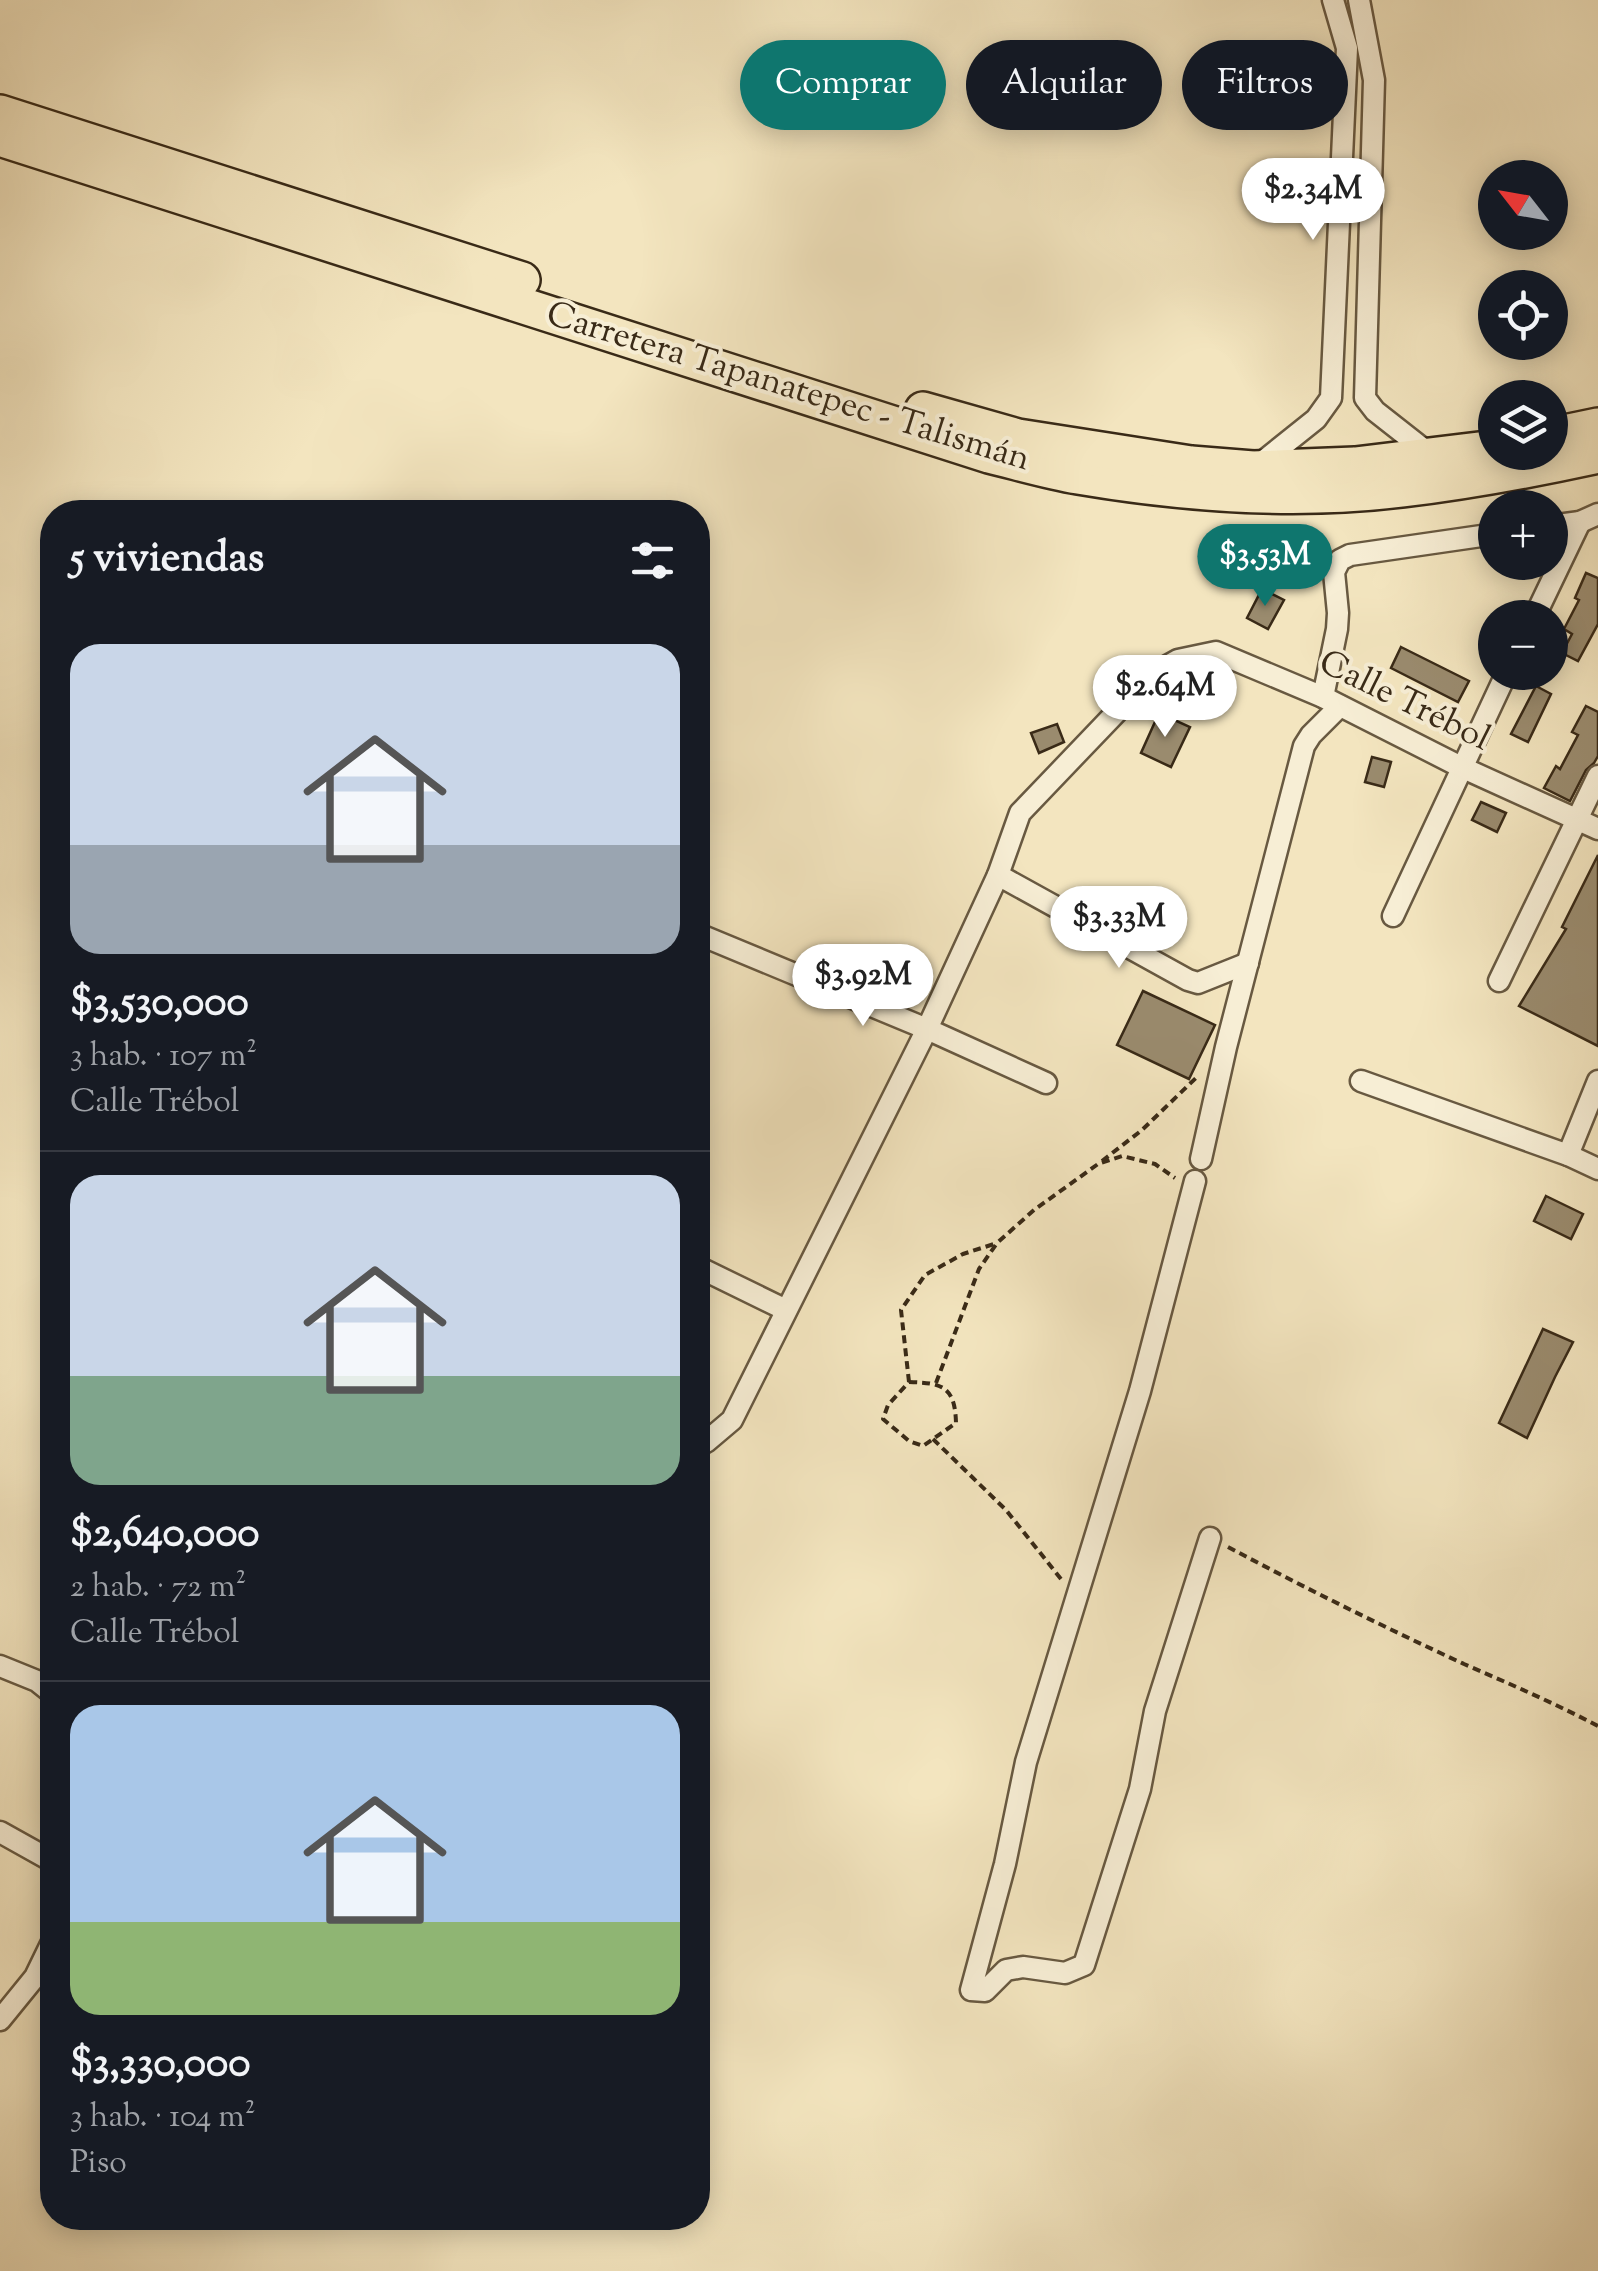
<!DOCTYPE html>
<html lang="es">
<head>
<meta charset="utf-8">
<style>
	body { margin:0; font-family:"Sorts Mill Goudy",serif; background:#20242c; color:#f1f3f6; height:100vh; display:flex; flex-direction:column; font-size:38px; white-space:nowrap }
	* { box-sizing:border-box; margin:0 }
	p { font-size:32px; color:#9ea1a6 }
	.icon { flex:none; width:55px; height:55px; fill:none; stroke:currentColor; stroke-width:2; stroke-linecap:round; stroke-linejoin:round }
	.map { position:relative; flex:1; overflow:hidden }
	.side { position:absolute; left:40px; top:500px; width:670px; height:1730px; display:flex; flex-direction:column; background:#171b24; border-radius:40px; box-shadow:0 5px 25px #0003 }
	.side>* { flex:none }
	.top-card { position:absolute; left:740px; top:40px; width:708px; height:90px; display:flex; gap:20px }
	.needle { width:65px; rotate:301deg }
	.tools { position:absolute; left:1478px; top:160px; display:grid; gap:20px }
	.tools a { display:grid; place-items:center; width:90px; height:90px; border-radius:50%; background:#171b24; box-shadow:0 5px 25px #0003; font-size:50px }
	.price { position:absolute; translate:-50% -85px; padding:0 22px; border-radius:35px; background:#fff; color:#222; font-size:32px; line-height:65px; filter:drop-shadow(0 2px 5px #0008) }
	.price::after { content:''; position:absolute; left:50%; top:60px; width:30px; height:22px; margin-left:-15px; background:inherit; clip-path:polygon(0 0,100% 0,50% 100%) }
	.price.selected { background:#0f766e; color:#fff }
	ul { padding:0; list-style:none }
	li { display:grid; align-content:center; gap:20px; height:530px; padding:0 30px }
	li+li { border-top:2px solid #363941 }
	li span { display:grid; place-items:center; height:310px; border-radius:30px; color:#555 }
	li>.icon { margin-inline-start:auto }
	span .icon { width:180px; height:180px; fill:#fffc; stroke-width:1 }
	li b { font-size:42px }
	h2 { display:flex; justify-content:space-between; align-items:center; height:120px; padding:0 30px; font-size:42px }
	.pill { padding:0 35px; border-radius:45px; background:#171b24; box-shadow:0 5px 25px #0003; font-size:35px; line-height:90px }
	.pill.selected { background:#0f766e; color:#fff }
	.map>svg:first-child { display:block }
	.building { fill:#9a8b6e; stroke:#392a17; stroke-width:2.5 }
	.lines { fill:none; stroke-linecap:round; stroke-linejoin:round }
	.street-casing { stroke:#685941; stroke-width:25 }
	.highway-casing { stroke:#392a17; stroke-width:40 }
	.path { stroke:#392a17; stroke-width:4; stroke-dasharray:8 5; stroke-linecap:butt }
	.street { stroke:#f7eed5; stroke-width:20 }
	.highway { stroke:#f3e5bf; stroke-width:35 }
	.labels { text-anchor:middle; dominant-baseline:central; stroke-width:8; stroke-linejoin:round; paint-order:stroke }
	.street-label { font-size:35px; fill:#392a17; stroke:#f7eed5 }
</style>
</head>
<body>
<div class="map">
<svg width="1598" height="2271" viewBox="0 0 1598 2271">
	<rect width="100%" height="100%" fill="#f3e5bf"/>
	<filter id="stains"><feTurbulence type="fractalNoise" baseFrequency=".002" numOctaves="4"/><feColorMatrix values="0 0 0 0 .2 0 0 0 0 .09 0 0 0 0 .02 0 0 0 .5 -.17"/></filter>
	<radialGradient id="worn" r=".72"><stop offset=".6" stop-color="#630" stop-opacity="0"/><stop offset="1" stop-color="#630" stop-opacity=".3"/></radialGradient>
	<g class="building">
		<path d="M1586 573 1598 578V624L1578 661 1562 653 1572 634 1564 629 1579 600 1575 598Z"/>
		<path d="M1262 589 1284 600 1268 629 1247 618Z"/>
		<path d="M1401 647 1469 681 1458 702 1391 668Z"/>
		<path d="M1536 686 1551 694 1528 742 1511 734Z"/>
		<path d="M1586 706 1598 712V756L1594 763 1586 770 1570 801 1544 788 1556 766 1560 769 1578 735 1572 732Z"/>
		<path d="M1159 713 1190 727 1171 767 1141 753Z"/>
		<path d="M1057 724 1064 742 1039 753 1031 733Z"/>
		<path d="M1372 757 1391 762 1384 787 1365 782Z"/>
		<path d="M1481 802 1506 813 1497 832 1472 820Z"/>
		<path d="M1598 855V1046L1519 1006 1566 929 1562 927Z"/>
		<path d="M1143 991 1215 1025 1189 1079 1117 1045Z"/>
		<path d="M1546 1196 1583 1214 1571 1239 1534 1221Z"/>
		<path d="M1543 1329 1573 1342 1555 1377 1527 1438 1499 1423Z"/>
	</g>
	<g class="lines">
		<g class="street-casing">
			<g id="street">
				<path d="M1359 0 1374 80 1365 398 1375 411 1431 455"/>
				<path d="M1256 467 1316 419 1331 398 1347 48 1333 0"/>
				<path d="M1550 526 1580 522 1598 514"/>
				<path d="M1534 618 1580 522"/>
				<path d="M1323 697 1337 629 1338 613 1334 572 1340 560 1350 555 1495 534"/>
				<path d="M998 875 1188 980 1198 983 1248 963"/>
				<path d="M1393 916 1507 672"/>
				<path d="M698 934 927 1029 1046 1083"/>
				<path d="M1499 981 1598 776"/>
				<path d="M1361 1081 1568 1155 1598 1169"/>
				<path d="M1568 1155 1598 1081"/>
				<path d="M1201 1159 1226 1047 1304 746 1311 735 1340 706"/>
				<path d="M1195 1181 1140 1391 1026 1762 1005 1864 971 1990 985 1991 1006 1970 1023 1967 1065 1973 1084 1965 1140 1789 1155 1711 1210 1538"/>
				<path d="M698 1267 786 1310"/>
				<path d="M698 1441 706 1442 732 1420 927 1029 998 875 1020 813 1153 674 1178 660 1216 652 1323 697 1461 767 1598 829"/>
				<path d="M0 1666 37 1681 52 1693"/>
				<path d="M0 1832 52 1861"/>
				<path d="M0 2020 35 1977 52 1942"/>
			</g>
		</g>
		<g class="highway-casing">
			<g id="highway">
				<path d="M0 113 522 280"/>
				<path d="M0 138 989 455C1018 462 1048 471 1078 476 1184 494 1296 502 1403 489 1469 481 1534 469 1598 455"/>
				<path d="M923 410 1018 437 1191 464 1253 469 1355 465 1495 448"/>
				<path d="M1550 436 1598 426"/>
			</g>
		</g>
		<g class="path">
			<path d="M1102 1161 1142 1130 1199 1075"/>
			<path d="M909 1382C942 1383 955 1386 956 1423L923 1446 909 1441 883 1419 888 1405Z"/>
			<path d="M909 1382 901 1310 925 1275 963 1254 994 1244"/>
			<path d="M936 1383 979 1269 997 1243 1034 1210 1098 1164 1122 1156 1155 1164 1175 1178"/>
			<path d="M933 1439 1006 1510 1061 1579"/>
			<path d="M1228 1547C1305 1588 1384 1627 1464 1664 1510 1684 1554 1703 1598 1726"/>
		</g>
		<use href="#street" class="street"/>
		<use href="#highway" class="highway"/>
	</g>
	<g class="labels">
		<g class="street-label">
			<text transform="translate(788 388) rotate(17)">Carretera Tapanatepec - Talismán</text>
			<text transform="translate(1404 702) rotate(26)">Calle Trébol</text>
		</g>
	</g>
	<rect width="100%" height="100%" filter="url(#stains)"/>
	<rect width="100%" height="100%" fill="url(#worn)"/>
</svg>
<div class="tools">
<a><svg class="needle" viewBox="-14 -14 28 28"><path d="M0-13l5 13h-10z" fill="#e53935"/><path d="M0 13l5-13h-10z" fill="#9ea1a6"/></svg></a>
<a><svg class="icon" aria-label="locate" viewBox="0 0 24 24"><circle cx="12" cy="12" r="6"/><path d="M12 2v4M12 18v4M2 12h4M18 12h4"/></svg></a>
<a><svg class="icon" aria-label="layers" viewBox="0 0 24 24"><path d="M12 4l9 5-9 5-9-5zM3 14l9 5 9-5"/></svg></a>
<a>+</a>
<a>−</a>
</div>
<b class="price" style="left:1313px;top:243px">$2.34M</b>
<b class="price selected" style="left:1265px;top:609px">$3.53M</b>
<b class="price" style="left:1165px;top:740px">$2.64M</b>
<b class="price" style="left:1119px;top:971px">$3.33M</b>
<b class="price" style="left:863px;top:1029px">$3.92M</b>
<div class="top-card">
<a class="pill selected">Comprar</a>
<a class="pill">Alquilar</a>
<a class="pill">Filtros</a>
</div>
<section class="side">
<h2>5 viviendas<svg class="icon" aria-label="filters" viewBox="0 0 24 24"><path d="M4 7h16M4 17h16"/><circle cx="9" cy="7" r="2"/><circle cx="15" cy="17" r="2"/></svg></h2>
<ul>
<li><span style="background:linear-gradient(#c9d6e8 65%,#9aa5b1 0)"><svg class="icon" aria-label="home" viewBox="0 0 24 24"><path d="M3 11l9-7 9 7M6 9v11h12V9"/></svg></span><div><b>$3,530,000</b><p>3 hab. · 107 m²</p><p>Calle Trébol</p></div></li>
<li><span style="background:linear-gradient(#c9d6e8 65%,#7fa58c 0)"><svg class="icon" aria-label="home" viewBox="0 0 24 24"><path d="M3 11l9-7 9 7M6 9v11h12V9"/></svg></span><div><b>$2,640,000</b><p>2 hab. · 72 m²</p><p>Calle Trébol</p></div></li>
<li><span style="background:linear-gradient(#a9c7e8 70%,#8fb573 0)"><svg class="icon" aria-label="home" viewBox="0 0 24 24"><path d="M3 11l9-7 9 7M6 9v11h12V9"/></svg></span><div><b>$3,330,000</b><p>3 hab. · 104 m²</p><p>Piso</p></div></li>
</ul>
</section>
</div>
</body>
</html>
